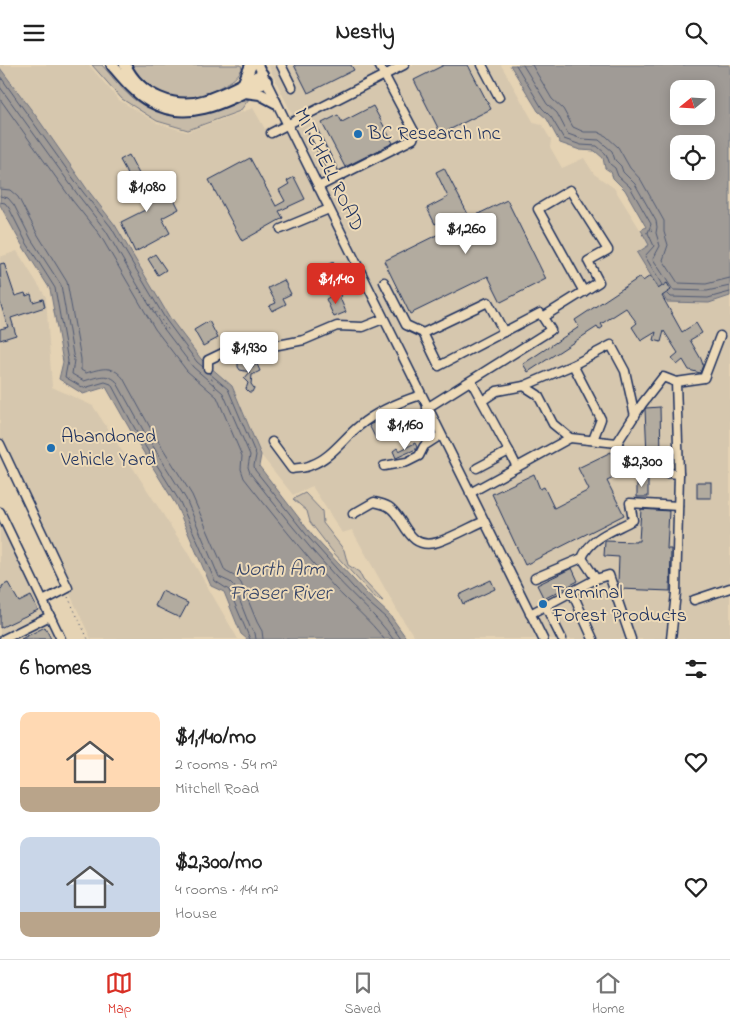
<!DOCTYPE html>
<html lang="en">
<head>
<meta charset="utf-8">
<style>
	body { margin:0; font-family:"Indie Flower",sans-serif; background:#f2f2f2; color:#222; height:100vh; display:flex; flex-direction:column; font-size:19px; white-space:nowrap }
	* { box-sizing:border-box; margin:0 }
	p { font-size:16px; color:#767676 }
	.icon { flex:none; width:28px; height:28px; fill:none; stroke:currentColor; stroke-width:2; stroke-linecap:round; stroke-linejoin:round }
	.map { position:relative; height:574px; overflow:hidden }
	.side { display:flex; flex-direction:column; background:#fff; flex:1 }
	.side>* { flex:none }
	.needle { width:32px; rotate:252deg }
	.controls { position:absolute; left:670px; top:15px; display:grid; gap:10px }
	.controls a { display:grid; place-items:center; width:45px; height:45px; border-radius:10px; background:#fff; box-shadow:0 2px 12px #0003; font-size:25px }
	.price { position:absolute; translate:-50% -42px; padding:0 11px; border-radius:5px; background:#fff; color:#222; font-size:16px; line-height:32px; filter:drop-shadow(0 1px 2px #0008) }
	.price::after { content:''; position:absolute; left:50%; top:30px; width:15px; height:11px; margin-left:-8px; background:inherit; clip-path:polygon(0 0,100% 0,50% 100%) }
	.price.active { background:#d93025; color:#fff }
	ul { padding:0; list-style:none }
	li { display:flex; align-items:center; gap:15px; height:125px; padding:0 20px }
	li span { display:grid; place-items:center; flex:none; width:140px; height:100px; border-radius:10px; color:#555 }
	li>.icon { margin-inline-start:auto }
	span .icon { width:60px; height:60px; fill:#fffc; stroke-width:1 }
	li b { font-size:21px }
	h2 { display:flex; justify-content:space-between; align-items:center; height:60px; padding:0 20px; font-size:21px }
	header { display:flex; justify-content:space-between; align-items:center; height:65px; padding:0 20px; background:#fff; font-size:22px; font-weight:700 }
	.tabs { display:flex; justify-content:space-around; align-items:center; height:70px; border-top:1px solid #e0e0e0; background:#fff; font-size:14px; color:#767676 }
	.tabs a { display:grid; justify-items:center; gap:2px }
	.tabs .active { color:#d93025 }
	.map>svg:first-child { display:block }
	.built { fill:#d6c7ae }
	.green { fill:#c7bba8; stroke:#717583 }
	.water { fill:#a09b96; stroke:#6b7080; fill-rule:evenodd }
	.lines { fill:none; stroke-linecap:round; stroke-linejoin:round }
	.shore { stroke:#505a74; stroke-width:1 }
	.building { fill:#b2ab9f; stroke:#1b2f5e }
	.minor-casing { stroke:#1b2f5e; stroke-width:11 }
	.highway-casing { stroke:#1b2f5e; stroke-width:14 }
	.path { stroke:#1b2f5e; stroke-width:1; stroke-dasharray:1 4; stroke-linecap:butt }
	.minor { stroke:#eddab8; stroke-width:8 }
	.highway { stroke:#eddab8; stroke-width:10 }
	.poi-dot { fill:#1f6fb2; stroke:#eddab8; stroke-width:2 }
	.labels { text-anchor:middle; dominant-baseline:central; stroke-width:4; stroke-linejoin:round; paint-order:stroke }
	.poi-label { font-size:20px; fill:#1b2f5e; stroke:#eddab8; text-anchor:start }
	.street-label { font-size:20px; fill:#1b2f5e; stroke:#eddab8 }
	.water-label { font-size:21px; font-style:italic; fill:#364569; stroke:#eddab8 }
</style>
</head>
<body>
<header><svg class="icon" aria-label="menu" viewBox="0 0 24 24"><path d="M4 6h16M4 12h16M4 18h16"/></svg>Nestly<svg class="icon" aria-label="search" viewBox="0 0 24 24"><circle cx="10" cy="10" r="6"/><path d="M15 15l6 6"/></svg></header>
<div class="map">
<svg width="730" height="574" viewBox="0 0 730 574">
	<rect width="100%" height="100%" fill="#e5d3b4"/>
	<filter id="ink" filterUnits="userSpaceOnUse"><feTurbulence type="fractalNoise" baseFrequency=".02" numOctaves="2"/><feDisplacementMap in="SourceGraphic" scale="10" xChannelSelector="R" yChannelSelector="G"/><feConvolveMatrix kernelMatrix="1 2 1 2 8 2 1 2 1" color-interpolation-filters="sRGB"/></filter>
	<g filter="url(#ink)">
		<g class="built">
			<path d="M0 0H89L119 35 157 58 187 67 253 43 265 64 292 49 268 0H501L534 58 542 60 551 75 550 82 562 103 584 93 594 109 614 123 650 180 637 189 709 238 730 231V574H416L401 552 352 465 342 468 312 421 293 430 261 390 232 321 201 294 170 253 115 160 87 124 36 51 0 3Z"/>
			<path d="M17 186 46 232 52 322 93 341 186 485 238 574H91L0 379V192Z"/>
			<path d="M0 458 55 574H0Z"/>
		</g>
		<g class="green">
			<path d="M92 0H102C111 10 120 23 131 32 151 48 179 54 205 49 220 45 234 38 249 34L240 46 188 65 157 56 122 34Z"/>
			<path d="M131 0H241L242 4C235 15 230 17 218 23 209 28 197 33 185 33 163 33 141 19 131 0Z"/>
			<path d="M305 428 322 446 323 458 344 485 348 500 359 507 363 515 383 536 375 533 333 487 310 457 307 446 293 434Z"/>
		</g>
		<g class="water">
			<path d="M510 0H730V231L709 238 667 237 637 188 649 180 641 165 646 162 625 125 613 113 611 107 605 103 603 93 595 86 580 85 560 78 547 54 538 46ZM679 24H706V51H679ZM679 79H706V106H679Z"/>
			<path d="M0 3 36 51 87 124 115 160 170 253 201 294 232 321 261 390 259 401 312 470 366 528 390 550 407 574H247L241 569 224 527 211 521 176 440 136 375 106 322 83 329 59 314 63 297 50 224 22 180 0 140Z"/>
		</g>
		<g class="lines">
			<g class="shore">
				<path d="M516 0 542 43 551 52 564 74 581 80 597 81 606 89 610 99 615 103 618 111 630 122 651 159 648 168 654 181 645 191 662 220"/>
				<path d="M523 0 547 39 557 48 568 69 582 74 599 75 612 86 615 95 621 101 623 107 635 119 656 156 657 162 656 168 660 181 653 194 673 225 707 226 730 221"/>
				<path d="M532 0 552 34 563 44 573 62 584 67H598L606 71 618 82 630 103 641 115 664 156V167L668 180 663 195 678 218 706 219 730 213"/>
				<path d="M0 11 83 127 111 162 166 255 197 297 203 302"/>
				<path d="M0 22 78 130 106 166 161 260 193 302 223 328 250 390 248 402 250 408C278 444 306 479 336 512 355 533 377 551 393 574"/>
				<path d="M0 34 72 135 100 170 155 264 187 306 217 332 242 391 241 404 244 413C273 450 302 486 334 522 350 539 370 555 384 574"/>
				<path d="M0 124 10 125 18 132 38 170 67 217 81 294V305L86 308C100 304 112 299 123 313L152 366 192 430 225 506 236 512 241 518 257 557 262 566 263 574"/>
				<path d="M0 131 8 133 14 140 31 174 61 220 74 295 72 309 84 316C95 313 106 307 116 316L146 370 186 434 219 512 230 517 234 521 250 562 255 568 256 574"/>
				<path d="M0 137 5 138 9 143 26 177 55 223 68 296 65 312 84 323 105 317 111 319 140 373 180 437 215 516 229 525 250 574"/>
				<path d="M668 229 671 232 708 233 730 227"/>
				<path d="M209 308 228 324 256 390 254 401 255 405 309 473 362 532 386 553 401 574"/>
			</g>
		</g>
		<g class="building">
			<path d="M294 0H351L354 5 308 28Z"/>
			<path d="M444 0H468L491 44 441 69 414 15Z"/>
			<path d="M373 41 393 78 345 102 322 58 338 50 342 57Z"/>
			<path d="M129 90 154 137 171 128 179 144 162 153 170 168 135 187 121 157 147 144 120 95Z"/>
			<path d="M250 93 276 141 285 136 279 125 289 119 287 116 294 112 305 134 279 146 283 153 242 176 209 115Z"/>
			<path d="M444 103 470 153 507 135 546 214 501 237 488 211 410 249 384 196 461 158 456 149 435 159 427 143 448 132 436 107Z"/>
			<path d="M155 189 166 205 158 210 148 194Z"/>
			<path d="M333 197 337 205 323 212 319 204Z"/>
			<path d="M4 198 15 231 25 228 26 231 31 229 33 237 43 234 45 242 11 253 16 270 0 275V264L8 262 0 237V224H1L0 199Z"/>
			<path d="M650 211 658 224 667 218 671 225 662 231 682 267 696 258 702 268 690 275 701 294 703 300 700 308 689 305 683 295 677 300 672 293 678 288 664 266 661 277 654 275 656 267 641 276 632 262 637 258 626 243 601 259 603 262 599 265 597 262 528 307 523 299 579 262 575 255 640 212 643 216Z"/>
			<path d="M284 215 291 229 283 233 286 239 272 246 269 241 276 238 268 223Z"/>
			<path d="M339 227 341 231 340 233 346 247 334 252 326 234Z"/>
			<path d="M209 256 218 273 203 281 194 265Z"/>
			<path d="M241 296 245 297 248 304 257 299 260 306 252 310 251 319 254 323 252 327H249L246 324 248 318 244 314 250 307 240 305 238 302V298Z"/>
			<path d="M660 342 661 389 647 390 645 344 646 343Z"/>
			<path d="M397 349 404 363 377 376 369 360 391 350 392 351Z"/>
			<path d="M415 378 417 382 416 384 396 393 393 386 397 383 399 386Z"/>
			<path d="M611 387 622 409 607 416 624 450 525 500 492 429 534 409 540 424 544 422 554 443 589 425 578 403Z"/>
			<rect x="637" y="414" width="11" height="18"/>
			<rect x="697" y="417" width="14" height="16"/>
			<path d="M641 444 669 446 667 484H671L670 526 620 524 618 518 619 492 604 491 605 476 636 477V476H639Z"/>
			<path d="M572 503 578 516 544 534 537 520Z"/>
			<path d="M491 515 495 524 463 539 459 530Z"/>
			<path d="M8 518 19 537 31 531 38 545 0 563V525L2 523V521Z"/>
			<path d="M162 526 188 538 180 553 155 541Z"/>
			<path d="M45 562 51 574H21Z"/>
		</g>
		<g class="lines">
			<g class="minor-casing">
				<g id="minor">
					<path d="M258 0 543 574"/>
					<path d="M281 0 292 22"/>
					<path d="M482 0 499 32"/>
					<path d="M313 67 336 112"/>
					<path d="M271 68 404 0"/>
					<path d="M318 122 413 74 415 68 379 0"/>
					<path d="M281 164 329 144"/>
					<path d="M384 217 406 260 423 268 439 301 540 248 551 265 427 343"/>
					<path d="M543 252 599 217 588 196 608 185 570 125 538 144 584 227"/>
					<path d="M423 268 488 237 504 267"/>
					<path d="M573 300 611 280 625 306 635 351"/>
					<path d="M208 303V295L231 284 273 281 304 275 337 261 363 262 383 254"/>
					<path d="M471 316 509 386 477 403"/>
					<path d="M676 317 704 313 720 271"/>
					<path d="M524 321 573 300 601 354 593 375"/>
					<path d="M570 373 617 378 633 405 679 409 676 528 671 574"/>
					<path d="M272 377 292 404C298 403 306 403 311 400 331 393 343 374 359 361 377 346 399 337 421 330"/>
					<path d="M617 378 642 339 663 312 676 317 679 409"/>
					<path d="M0 379 68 523 43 536"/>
					<path d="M509 386 517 402"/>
					<path d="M384 401 407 397 419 391 424 381 441 370"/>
					<path d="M470 428 570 373 553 359 538 330 524 321 497 326 482 336"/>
					<path d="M0 447 61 574"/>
					<path d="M353 449 374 437C379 438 384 439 389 442 405 452 407 487 438 477 453 472 469 463 484 456"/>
					<path d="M582 493 596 514"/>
					<path d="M535 513 582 493C591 472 613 466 633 455L630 438 678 441"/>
					<path d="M572 527 593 574"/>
					<path d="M694 535 730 523"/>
					<path d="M546 542 562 574"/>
					<path d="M530 549 596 514 609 510 631 574"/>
					<path d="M4 574 50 551"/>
				</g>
			</g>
			<g class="highway-casing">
				<g id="highway">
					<path d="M112 0C123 13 136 29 151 37 190 59 230 34 266 16"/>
					<path d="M125 0C139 30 175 46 206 35 226 29 244 18 262 9"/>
					<path d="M244 17 251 0"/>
					<path d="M245 27 260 29 275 37"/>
				</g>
			</g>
			<g class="path">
				<path d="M642 170 654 164"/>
				<path d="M138 223 170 267"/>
				<path d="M210 309 215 324"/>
				<path d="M68 532 88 574"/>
			</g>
			<use href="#minor" class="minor"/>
			<use href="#highway" class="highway"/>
		</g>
	</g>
	<g class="poi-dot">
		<circle cx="358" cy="69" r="5"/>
		<circle cx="51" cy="383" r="5"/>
		<circle cx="543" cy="539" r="5"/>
	</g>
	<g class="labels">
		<g class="poi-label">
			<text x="368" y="69">BC Research Inc</text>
			<text x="61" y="372">Abandoned<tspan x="61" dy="23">Vehicle Yard</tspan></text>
			<text x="553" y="528">Terminal<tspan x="553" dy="23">Forest Products</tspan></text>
		</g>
		<g class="street-label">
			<text transform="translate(328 105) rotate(64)">MITCHELL ROAD</text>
		</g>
		<g class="water-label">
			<text x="280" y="505">North Arm<tspan x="280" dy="24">Fraser River</tspan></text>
		</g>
	</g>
</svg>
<div class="controls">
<a><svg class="needle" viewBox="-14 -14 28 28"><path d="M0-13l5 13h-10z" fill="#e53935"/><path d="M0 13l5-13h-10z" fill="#767676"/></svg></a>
<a><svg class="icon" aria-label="locate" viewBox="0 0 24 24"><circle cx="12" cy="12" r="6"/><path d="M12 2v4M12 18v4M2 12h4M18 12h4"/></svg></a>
</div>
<b class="price" style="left:147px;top:148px">$1,080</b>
<b class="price" style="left:466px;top:190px">$1,260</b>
<b class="price active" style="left:336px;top:240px">$1,140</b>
<b class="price" style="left:249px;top:309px">$1,930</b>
<b class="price" style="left:405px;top:386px">$1,160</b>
<b class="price" style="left:642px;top:423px">$2,300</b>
</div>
<section class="side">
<h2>6 homes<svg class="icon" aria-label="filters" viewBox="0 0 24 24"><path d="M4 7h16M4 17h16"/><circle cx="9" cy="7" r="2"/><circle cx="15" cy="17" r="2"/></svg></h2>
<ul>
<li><span style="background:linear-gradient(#ffd9b3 75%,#b9a48a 0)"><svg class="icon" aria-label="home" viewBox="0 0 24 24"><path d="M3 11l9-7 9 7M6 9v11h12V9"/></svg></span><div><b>$1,140/mo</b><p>2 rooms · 54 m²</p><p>Mitchell Road</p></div><svg class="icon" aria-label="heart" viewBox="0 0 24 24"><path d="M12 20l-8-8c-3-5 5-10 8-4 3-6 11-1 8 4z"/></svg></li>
<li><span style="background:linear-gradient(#c9d6e8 75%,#b9a48a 0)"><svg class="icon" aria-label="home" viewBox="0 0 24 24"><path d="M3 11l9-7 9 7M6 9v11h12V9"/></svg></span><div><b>$2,300/mo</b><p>4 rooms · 144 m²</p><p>House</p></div><svg class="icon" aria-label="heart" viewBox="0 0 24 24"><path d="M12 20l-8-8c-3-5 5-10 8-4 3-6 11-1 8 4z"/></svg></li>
</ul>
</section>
<nav class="tabs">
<a class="active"><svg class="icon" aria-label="map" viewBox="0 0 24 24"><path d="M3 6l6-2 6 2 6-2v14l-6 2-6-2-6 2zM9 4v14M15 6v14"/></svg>Map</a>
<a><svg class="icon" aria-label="saved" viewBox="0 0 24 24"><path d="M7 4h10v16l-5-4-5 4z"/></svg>Saved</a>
<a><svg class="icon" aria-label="home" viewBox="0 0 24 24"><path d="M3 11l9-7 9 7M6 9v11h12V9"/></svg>Home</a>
</nav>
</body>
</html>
